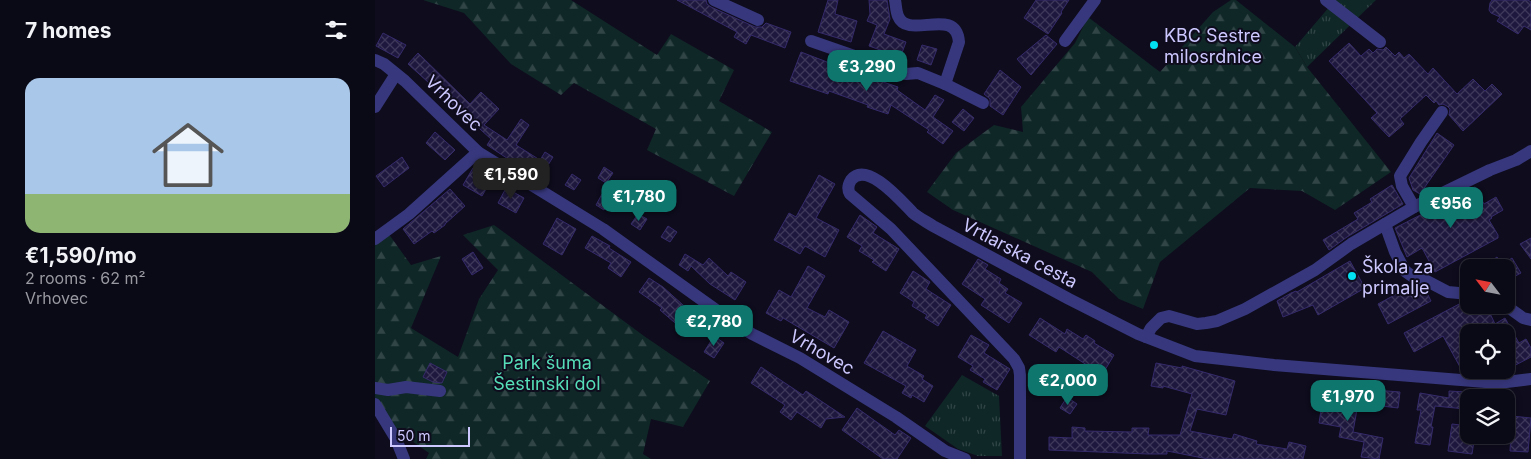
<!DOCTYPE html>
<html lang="en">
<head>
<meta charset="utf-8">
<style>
	body { margin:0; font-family:Inter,sans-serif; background:#13121f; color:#f1f3f6; height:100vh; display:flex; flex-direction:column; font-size:19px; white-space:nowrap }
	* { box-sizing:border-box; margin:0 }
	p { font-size:16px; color:#999aa1 }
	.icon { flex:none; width:28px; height:28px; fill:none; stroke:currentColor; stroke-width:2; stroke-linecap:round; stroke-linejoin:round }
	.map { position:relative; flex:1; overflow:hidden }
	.sheet { display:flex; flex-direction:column; background:#0a0916; width:375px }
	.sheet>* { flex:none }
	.needle { width:32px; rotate:302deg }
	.controls { position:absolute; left:1085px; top:259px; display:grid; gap:10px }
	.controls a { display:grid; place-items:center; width:55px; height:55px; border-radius:10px; background:#0a0916; box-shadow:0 2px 8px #0003,0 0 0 1px #2a2a35; font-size:25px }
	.scale { position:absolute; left:15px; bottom:12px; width:80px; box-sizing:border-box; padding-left:5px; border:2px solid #cdc8ff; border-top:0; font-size:14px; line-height:18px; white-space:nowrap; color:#cdc8ff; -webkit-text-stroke:4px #0e0c1d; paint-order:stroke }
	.price { position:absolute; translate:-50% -42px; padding:0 11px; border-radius:10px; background:#0f766e; color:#fff; font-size:16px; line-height:32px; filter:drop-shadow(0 1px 2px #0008) }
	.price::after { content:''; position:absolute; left:50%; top:30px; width:15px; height:11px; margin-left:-8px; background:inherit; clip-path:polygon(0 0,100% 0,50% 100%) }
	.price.on { background:#222; color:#fff }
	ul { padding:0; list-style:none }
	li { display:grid; align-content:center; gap:10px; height:265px; padding:0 25px }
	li+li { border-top:1px solid #2a2a35 }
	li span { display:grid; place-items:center; height:155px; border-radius:15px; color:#555 }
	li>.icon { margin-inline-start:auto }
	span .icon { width:90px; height:90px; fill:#fffc; stroke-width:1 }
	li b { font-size:21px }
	h2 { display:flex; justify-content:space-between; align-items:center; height:60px; padding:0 25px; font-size:21px }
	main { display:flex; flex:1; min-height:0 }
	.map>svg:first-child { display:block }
	.grass { fill:url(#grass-tufts) }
	.forest { fill:url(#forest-firs) }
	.building { fill:url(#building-cross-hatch); stroke:#352a6a }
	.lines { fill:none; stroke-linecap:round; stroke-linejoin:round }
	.minor { stroke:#37377d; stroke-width:12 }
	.poi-dot { fill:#01e1f2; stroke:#0e0c1d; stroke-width:2 }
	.labels { text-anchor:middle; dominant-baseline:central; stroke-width:4; stroke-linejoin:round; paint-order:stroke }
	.poi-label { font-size:18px; fill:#cdc8ff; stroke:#0e0c1d; text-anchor:start }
	.street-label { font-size:18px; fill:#cdc8ff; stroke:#0e0c1d }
	.park-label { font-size:18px; fill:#56deb8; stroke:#0e0c1d }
</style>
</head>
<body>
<main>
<section class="sheet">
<h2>7 homes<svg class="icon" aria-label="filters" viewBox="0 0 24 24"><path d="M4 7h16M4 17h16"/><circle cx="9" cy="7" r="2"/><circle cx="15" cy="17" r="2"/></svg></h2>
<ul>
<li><span style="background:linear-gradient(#a9c7e8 75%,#8fb573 0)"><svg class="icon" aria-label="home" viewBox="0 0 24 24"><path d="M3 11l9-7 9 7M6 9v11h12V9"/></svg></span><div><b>€1,590/mo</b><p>2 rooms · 62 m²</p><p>Vrhovec</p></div></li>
</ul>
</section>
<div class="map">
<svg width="1156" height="459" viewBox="0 0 1156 459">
	<defs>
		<pattern id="grass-tufts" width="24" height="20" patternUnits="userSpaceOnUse" patternTransform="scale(1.25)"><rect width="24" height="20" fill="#0f2726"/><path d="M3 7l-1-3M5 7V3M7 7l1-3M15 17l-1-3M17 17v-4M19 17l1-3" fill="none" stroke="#314547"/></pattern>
		<pattern id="forest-firs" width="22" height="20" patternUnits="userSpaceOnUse" patternTransform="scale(1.25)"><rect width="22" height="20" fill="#0f2726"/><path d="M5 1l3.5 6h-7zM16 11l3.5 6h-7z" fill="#314547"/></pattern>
		<pattern id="building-cross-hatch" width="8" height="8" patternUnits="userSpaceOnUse" patternTransform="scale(1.25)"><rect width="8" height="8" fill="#1f183e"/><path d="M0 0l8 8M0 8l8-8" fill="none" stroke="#3e385b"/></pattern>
	</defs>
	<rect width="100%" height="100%" fill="#0e0c1d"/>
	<g class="grass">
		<path d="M948 0H1001L932 67 920 47 955 6Z"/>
		<path d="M587 375 624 396 627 456H603L583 449 550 426Z"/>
	</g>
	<g class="forest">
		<path d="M48 0H196L282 55 296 34 359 70 344 101 397 132 359 196 272 150 281 129 199 83 186 95 136 64 89 13Z"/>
		<path d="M856 0H861L920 47 932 67 1016 172 960 210 927 191 875 188 785 262 768 309 744 299 717 272 578 210 552 192 581 153 619 125 648 132 646 107 700 43 713 17 785 72 838 12Z"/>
		<path d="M119 225 269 336 335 381 308 427 276 419 268 454 276 459H51L54 453 0 415V245L13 233 36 265 66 256 36 328 83 357 104 299 123 270 88 235Z"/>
	</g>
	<g class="building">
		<path d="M302 0H331L332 4 336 7 380 27H387L391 23 416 32 410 48 376 35 371 44 359 37 362 32Z"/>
		<path d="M453 0H463L460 14 482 21 476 42 443 32Z"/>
		<path d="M494 0H512L515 19 509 34 531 42 524 61 509 56 511 52 494 46 502 25 492 21 495 14Z"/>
		<path d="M661 0H694L686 12 687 13 673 34 649 18Z"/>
		<path d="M1117 0H1153L1156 2V30L1149 26 1143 34 1122 21 1125 17 1116 13 1114 10 1115 3Z"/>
		<path d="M8 33 31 45 23 58 1 46Z"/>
		<path d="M671 35 682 44 656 75 642 59Z"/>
		<path d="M974 43 986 56 994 49 998 53 1002 49 1008 50 1011 47 1020 56 1024 52 1029 58 1034 54 1053 74 1058 68 1082 94 1098 79 1110 91 1117 84 1127 94 1088 131 1074 115 1075 109 1072 106 1068 104 1064 105 1061 101 1059 103 1051 95 1025 119 1029 124 1014 137 996 118 1002 113 954 61Z"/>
		<path d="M547 45 562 49 556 65 542 60Z"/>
		<path d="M426 52 473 70 523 87 522 90 550 110 560 95 569 100 558 117 578 131 568 144 552 132 554 130 516 105 513 114 492 107 493 105 454 91 453 94 415 81Z"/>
		<path d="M43 53 95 104 106 92 124 109 109 125 132 140 146 119 154 125 141 145 165 160 170 152 178 157 170 170 168 169 162 178 112 145 116 139 33 64Z"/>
		<path d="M625 70 646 87 628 115 615 106V99L609 94Z"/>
		<path d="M588 109 599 118 589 131 577 122Z"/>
		<path d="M60 132 80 150 70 160 51 143Z"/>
		<path d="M1062 133 1079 145 1045 194 1038 190 1034 178Z"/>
		<path d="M27 157 34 168 9 187 1 176Z"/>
		<path d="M229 167 238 173 231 183 223 178Z"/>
		<path d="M98 168 117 179 107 196 88 185Z"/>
		<path d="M197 174 206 180 199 190 190 185Z"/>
		<path d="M444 175 460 184 441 218 464 230 450 257 430 246 425 254 399 240 414 213 421 217Z"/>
		<path d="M1017 185 1028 204 972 237 954 250 948 240 983 219 979 213 997 202 995 199Z"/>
		<path d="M1100 187 1109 204 1121 197 1128 210 1116 217 1117 218 1114 220 1123 235V238L1060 272 1047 248 1032 257 1020 228Z"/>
		<path d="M131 188 149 198 141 213 123 203Z"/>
		<path d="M75 189 90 206 70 224V225L59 233 57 231 39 244 28 229Z"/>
		<path d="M227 194 236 200 229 210 221 205Z"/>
		<path d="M263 214 272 219 265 230 256 224Z"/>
		<path d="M485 215 502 227 498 233 524 249 511 271 497 262 499 260 484 251 487 246 472 237Z"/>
		<path d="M182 218 201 229 187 255 168 244Z"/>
		<path d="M293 226 302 232 295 242 286 237Z"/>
		<path d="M217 236 235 246 234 248 256 262 246 277 233 268 236 263 210 248Z"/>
		<path d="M1156 238V259L1145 244Z"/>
		<path d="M98 252 108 268 97 275 87 259Z"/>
		<path d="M310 254 328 265 334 258 353 276 356 272 371 282 360 300 335 284 316 266 313 271 304 265Z"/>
		<path d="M1122 257 1128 268H1118L1115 262Z"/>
		<path d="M1137 258 1146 273 1131 281V262Z"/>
		<path d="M603 259 613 265 610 269 626 279 624 283 633 289 630 293 647 303 634 323 606 305 610 299 587 284Z"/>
		<path d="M975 261 990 288 943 315 938 305 908 317 902 301 916 293 921 291 922 292Z"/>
		<path d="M433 266 450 276 432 308 450 317 454 310 474 322 459 348 408 318 406 321 391 313 404 290 416 297Z"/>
		<path d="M538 271 555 282 551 289 576 305 563 326 550 318 552 315 537 306 539 302 525 293Z"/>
		<path d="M274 278 288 287 318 314 306 328 285 310 287 308 264 292Z"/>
		<path d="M1038 285 1050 289 1056 301 1013 324 1003 304Z"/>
		<path d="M1088 302H1094V305H1096L1100 313 1112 307 1120 324 1130 318 1144 343 1151 339 1156 348V357L1131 370V332H1094V362L1085 367 1068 336 1039 352 1029 333Z"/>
		<path d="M665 318 690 334 692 329 708 339 711 335 720 341 719 343 739 355 724 380 715 374 718 369 684 347 681 352 654 335Z"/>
		<path d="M508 331 541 350 532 366 549 376 547 379 558 386 549 402 537 395 536 398 527 393 531 386 489 363Z"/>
		<path d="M596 335 614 345 609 353 635 369 622 390 608 382 610 379 595 370 598 366 583 357Z"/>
		<path d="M339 336 349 343 339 358 329 352Z"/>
		<path d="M55 363 72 372 67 383 58 382 48 377Z"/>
		<path d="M781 363 807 368V366L860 381 851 415 822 409 815 431 857 439 859 434 882 441 881 444 912 449 914 442 931 446 928 459H833L792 451V454H773L674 450V437L697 438V427L710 428V431L757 432V428H774L773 435H805L817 394 788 386V388L776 386Z"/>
		<path d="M386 367 428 395 431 391 470 417 451 419 446 428 422 412 416 420 405 412 410 405 376 383Z"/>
		<path d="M1000 390 1025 392 1023 408 999 405Z"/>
		<path d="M949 391 984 398 978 432 1008 438 1004 459 986 457 989 442 964 437 966 427 944 423Z"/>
		<path d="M1074 391 1091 392 1090 409 1060 406 1056 427H1058L1055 445 1040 443 1046 410H1042L1045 393 1074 398Z"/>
		<path d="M692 397 702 404 695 414 685 408Z"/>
		<path d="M482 408 520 435 524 430 536 438 522 459H508L467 430Z"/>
		<path d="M1137 416 1156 418 1153 452 1135 451Z"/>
		<path d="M1077 424 1094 426V435H1100L1097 454 1073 451Z"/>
	</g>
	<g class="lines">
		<g class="minor">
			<path d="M339 0 383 20"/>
			<path d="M520 0C521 5 521 11 523 16 533 41 581 5 584 42L570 84"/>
			<path d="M951 0 1005 42"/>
			<path d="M436 41 531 74 543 73 570 84 608 103"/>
			<path d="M690 41 720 0"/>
			<path d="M0 60 9 64 30 81 103 152 228 229 355 320 377 334 425 358 521 417 570 451 590 459"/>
			<path d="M0 107 21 74"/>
			<path d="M1039 207 1027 186 1025 176 1046 142 1067 112"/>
			<path d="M1010 224 1020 252 1030 271 1037 276 1050 280 1073 292 1094 294"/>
			<path d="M0 239 34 214 103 152"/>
			<path d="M1130 305 1148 318 1156 320"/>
			<path d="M771 337 776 328 786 318 794 316 822 324 831 323 842 321 870 309 940 270 976 244 1039 207 1115 170 1141 160 1156 151"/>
			<path d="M0 388 13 390 31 387 65 391"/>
			<path d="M0 404 21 439 29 459"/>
			<path d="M645 459V375L644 368 639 359 516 229 475 194C472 189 473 185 476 180 492 160 527 202 538 213 544 218 552 222 558 226L694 299 763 334 820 356 899 365 1123 383 1156 379"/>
		</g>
	</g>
	<g class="poi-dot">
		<circle cx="779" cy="45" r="5"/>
		<circle cx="977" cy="276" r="5"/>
	</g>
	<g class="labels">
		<g class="poi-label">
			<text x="789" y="35">KBC Sestre<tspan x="789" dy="21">milosrdnice</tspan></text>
			<text x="987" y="266">Škola za<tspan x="987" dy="21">primalje</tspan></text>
		</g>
		<g class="street-label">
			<text transform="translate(79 103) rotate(44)">Vrhovec</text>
			<text transform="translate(645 253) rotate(28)">Vrtlarska cesta</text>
			<text transform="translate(447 352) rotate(30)">Vrhovec</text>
		</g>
		<g class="park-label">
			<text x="172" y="362">Park šuma<tspan x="172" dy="21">Šestinski dol</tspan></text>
		</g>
	</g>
</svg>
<div class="controls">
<a><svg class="needle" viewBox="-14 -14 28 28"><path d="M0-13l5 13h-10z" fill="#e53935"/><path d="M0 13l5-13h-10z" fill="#999aa1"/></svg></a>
<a><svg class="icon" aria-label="locate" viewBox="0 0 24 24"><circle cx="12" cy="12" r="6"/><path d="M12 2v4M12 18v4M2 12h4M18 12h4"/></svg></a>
<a><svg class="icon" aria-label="layers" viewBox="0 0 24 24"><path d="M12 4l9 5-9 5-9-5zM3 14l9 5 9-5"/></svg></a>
</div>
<div class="scale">50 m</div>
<b class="price" style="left:492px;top:92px">€3,290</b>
<b class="price on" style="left:136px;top:200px">€1,590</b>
<b class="price" style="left:264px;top:222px">€1,780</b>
<b class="price" style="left:1076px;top:229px">€956</b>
<b class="price" style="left:339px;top:347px">€2,780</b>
<b class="price" style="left:693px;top:406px">€2,000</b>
<b class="price" style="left:973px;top:422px">€1,970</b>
</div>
</main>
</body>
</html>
